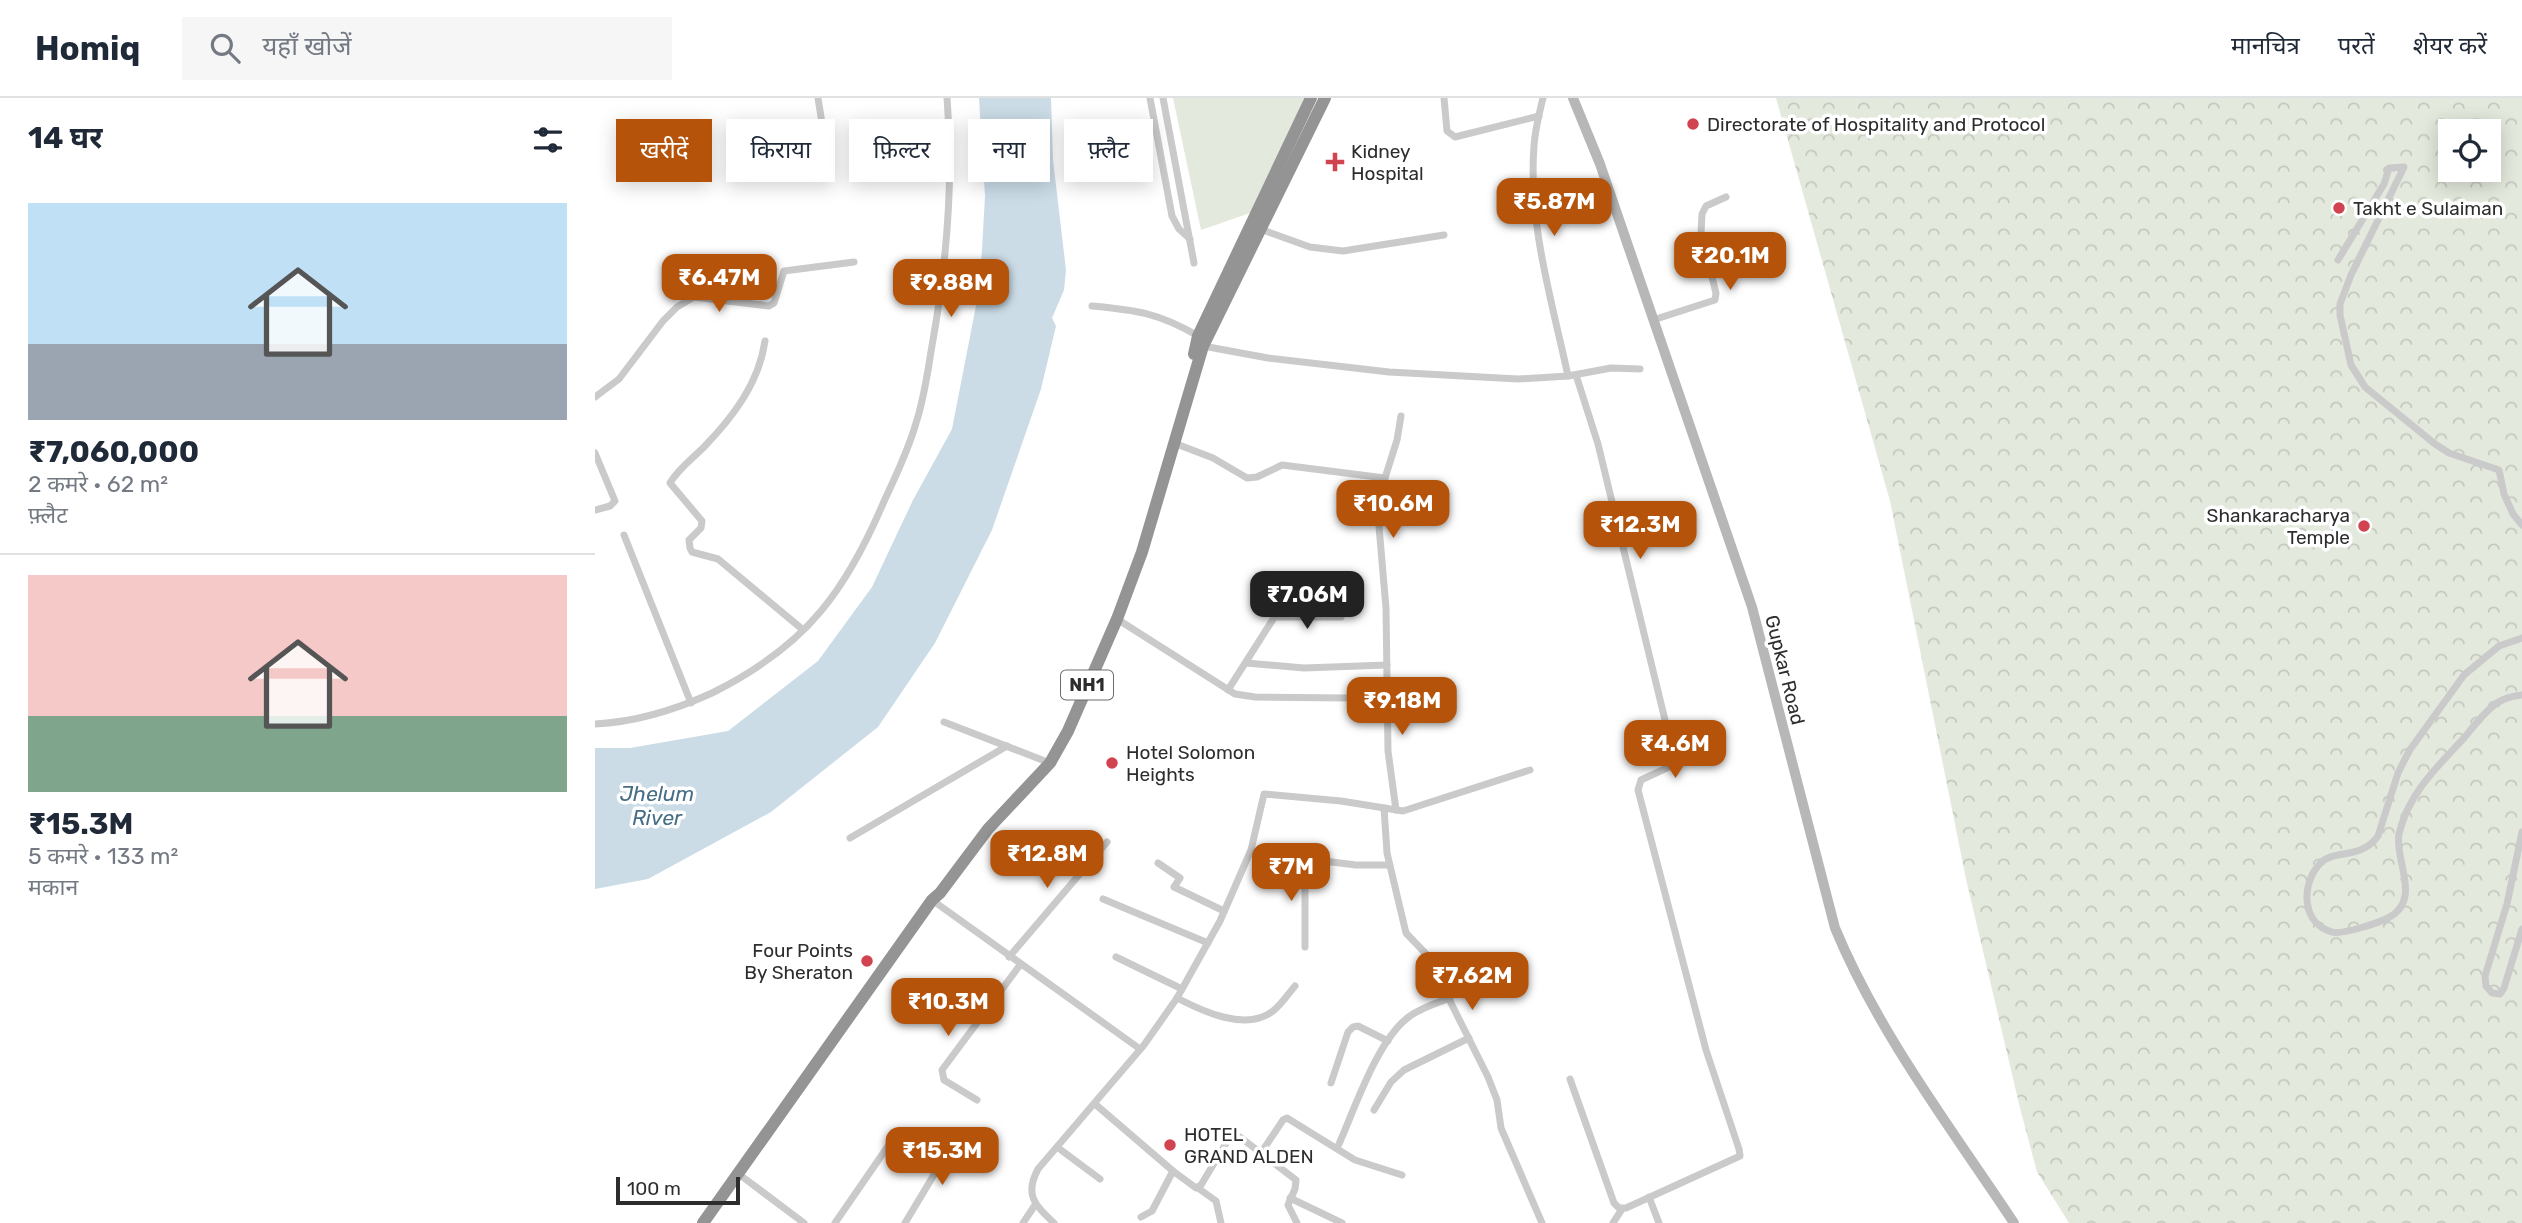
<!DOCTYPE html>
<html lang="hi">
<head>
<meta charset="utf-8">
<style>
	body { margin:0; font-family:Rubik,"Noto Sans Devanagari",sans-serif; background:#f6f6f7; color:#1f2937; height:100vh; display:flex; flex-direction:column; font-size:26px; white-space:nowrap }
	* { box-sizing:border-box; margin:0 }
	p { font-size:23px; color:#747a83 }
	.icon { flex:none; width:38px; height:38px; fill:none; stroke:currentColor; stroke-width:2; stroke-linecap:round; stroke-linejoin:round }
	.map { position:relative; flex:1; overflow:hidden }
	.side { display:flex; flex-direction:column; background:#fff; width:595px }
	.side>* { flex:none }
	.hud { position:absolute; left:21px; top:21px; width:665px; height:63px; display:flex; gap:14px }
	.fabs { position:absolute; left:1843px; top:21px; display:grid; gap:14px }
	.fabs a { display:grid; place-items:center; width:63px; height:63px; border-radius:0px; background:#fff; box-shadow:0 4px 18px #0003; font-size:35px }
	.scale { position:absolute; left:21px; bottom:18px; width:124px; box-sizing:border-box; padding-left:7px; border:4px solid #2d2d2d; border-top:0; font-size:19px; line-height:24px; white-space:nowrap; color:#2d2d2d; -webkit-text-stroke:5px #fff; paint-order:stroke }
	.price { position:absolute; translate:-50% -60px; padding:0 16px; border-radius:14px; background:#b45309; color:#fff; font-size:23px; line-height:46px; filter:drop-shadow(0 2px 4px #0008) }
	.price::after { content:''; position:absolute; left:50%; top:42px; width:21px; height:16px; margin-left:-10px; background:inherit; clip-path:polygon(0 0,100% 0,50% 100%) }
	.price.on { background:#222; color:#fff }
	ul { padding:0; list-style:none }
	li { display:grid; align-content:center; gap:14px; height:371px; padding:0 28px }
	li+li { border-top:2px solid #e0e1e3 }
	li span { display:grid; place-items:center; height:217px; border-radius:0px; color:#555 }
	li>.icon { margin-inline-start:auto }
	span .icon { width:126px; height:126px; fill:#fffc; stroke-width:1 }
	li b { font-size:30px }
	h2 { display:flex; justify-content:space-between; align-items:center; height:84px; padding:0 28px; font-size:30px }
	.pill { padding:0 24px; border-radius:0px; background:#fff; box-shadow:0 4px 18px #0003; font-size:24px; line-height:63px }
	.pill.on { background:#b45309; color:#fff }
	header { display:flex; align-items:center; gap:42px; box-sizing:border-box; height:98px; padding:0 35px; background:#fff; border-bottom:2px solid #e0e1e3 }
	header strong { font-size:33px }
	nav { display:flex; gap:38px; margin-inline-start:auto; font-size:24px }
	.search { width:490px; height:63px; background:#f6f6f7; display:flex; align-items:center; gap:18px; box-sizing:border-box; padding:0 24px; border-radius:0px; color:#747a83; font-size:26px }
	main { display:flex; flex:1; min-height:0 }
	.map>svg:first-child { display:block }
	.green { fill:#e4e9dd }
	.forest { fill:url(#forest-crowns); fill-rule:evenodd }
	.water { fill:#cbdce7 }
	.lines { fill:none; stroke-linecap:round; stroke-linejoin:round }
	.street { stroke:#cacaca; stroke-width:7 }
	.secondary { stroke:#b7b7b7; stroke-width:10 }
	.highway { stroke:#949494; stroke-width:12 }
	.poi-dot { fill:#d1434f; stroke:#fff; stroke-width:2.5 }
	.labels { text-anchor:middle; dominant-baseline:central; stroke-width:7; stroke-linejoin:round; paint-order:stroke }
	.shield { fill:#fff; stroke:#6c6c6c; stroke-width:2 }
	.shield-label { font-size:18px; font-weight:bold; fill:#2d2d2d }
	.poi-label { font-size:19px; fill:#2d2d2d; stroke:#fff; text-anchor:start }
	.street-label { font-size:19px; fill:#2d2d2d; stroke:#fff }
	.water-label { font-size:21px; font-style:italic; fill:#456d86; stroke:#fff }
</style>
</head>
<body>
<header>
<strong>Homiq</strong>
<div class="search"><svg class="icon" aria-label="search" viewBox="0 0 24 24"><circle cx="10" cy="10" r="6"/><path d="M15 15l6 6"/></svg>यहाँ खोजें</div>
<nav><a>मानचित्र</a><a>परतें</a><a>शेयर करें</a></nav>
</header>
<main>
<section class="side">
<h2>14 घर<svg class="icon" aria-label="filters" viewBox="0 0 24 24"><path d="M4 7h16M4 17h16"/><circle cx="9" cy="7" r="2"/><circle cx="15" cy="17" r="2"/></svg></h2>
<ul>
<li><span style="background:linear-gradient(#bfe0f5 65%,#9aa5b1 0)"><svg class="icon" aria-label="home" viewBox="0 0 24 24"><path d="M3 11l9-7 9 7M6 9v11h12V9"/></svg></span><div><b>₹7,060,000</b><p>2 कमरे · 62 m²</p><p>फ़्लैट</p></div></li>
<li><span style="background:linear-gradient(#f6c9c9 65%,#7fa58c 0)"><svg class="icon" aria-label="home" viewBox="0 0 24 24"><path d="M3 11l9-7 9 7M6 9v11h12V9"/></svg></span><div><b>₹15.3M</b><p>5 कमरे · 133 m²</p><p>मकान</p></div></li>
</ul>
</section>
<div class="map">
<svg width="1927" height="1125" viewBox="0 0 1927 1125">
	<defs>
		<pattern id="forest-crowns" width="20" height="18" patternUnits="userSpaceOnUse" patternTransform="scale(1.75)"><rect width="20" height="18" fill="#e4e9dd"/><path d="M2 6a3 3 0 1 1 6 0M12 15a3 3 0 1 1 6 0" fill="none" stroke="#c4c8be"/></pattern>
	</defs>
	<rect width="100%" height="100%" fill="#fff"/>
	<path class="green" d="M578 0H710L655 115 606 132Z"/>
	<path class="forest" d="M1181 0H1927V1125H1474L1442 1074 1425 1010 1371 781 1295 403ZM1855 33H1894V72H1855Z"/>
	<path class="water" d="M384 0H456L458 62 471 172 469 192 457 220 461 228 446 291 397 432 340 545 283 629 176 714 53 781 0 791V650H35L133 633 223 563 277 489 318 402 357 331 385 187 390 98Z"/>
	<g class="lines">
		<g class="street">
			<path d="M223 0 232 57"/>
			<path d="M555 0 577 118 584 131 595 141"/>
			<path d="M568 0 599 165"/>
			<path d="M849 0 852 33 860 39 944 18"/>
			<path d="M948 0C944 16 940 32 939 48 933 126 957 203 973 278"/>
			<path d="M665 131 715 149 748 153 849 137"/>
			<path d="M1743 162 1789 86 1794 70 1809 69 1756 177 1745 206V217L1756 267 1770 289 1840 346 1854 355 1904 372 1909 396 1918 416 1927 427"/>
			<path d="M497 208C541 212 564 215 603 238"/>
			<path d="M1058 222 1120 202 1121 195 1106 135 1107 116 1111 108 1131 99"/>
			<path d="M170 243C164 285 138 319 109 349 98 360 83 371 75 385L107 423 106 430 94 442 95 450 97 454 123 461 207 531"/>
			<path d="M608 248 673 260 794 274 923 281 973 278 1016 270 1045 271"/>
			<path d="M0 299 24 281 68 223 82 209 99 199 174 208 179 205 189 173 259 164"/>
			<path d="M579 345 618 360 652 380 662 379 687 367 790 380"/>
			<path d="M0 355 20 403 15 408 0 412"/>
			<path d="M29 437 96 605"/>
			<path d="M679 519H746"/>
			<path d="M522 521 640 596 660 599 753 600"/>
			<path d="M1927 540 1904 548 1869 577 1814 653 1803 675 1783 738C1764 764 1737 749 1723 768 1706 788 1707 826 1737 834 1747 837 1783 825 1793 820 1828 802 1799 762 1804 736 1813 696 1842 669 1869 640 1879 628 1889 614 1902 605 1909 600 1918 598 1927 597"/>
			<path d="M651 565 709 570 792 567"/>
			<path d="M633 592 701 485C713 477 727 485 740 490"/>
			<path d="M349 624 455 665"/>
			<path d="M0 626C40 624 80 612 117 595 157 575 197 548 226 513 252 482 271 445 287 408 299 381 313 354 321 325 330 298 333 270 338 242 352 162 359 82 352 0"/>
			<path d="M789 710 792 755 811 835 832 857 893 979 902 1002 906 1030 947 1125"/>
			<path d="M801 712 793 653 791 510 783 417 790 380 802 342 806 318"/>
			<path d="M1927 734 1912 806 1890 878 1891 888 1897 895 1905 896 1909 890 1927 831"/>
			<path d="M255 740 412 648"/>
			<path d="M656 754 761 767H794"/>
			<path d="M563 765 585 780 579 789 629 813"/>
			<path d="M508 801 613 845"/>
			<path d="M337 802 545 951"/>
			<path d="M710 849V761"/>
			<path d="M414 859 512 744"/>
			<path d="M521 859 587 891"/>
			<path d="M582 900C607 913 651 934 678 913 687 906 693 896 700 888"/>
			<path d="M975 981 1019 1105 1024 1110H1031L1145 1058 1144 1051 1111 952 1043 692 1046 682 1076 668 1079 659 1003 346 981 277"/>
			<path d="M736 985 753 934 758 929 763 928 793 943"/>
			<path d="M382 1002 349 982 347 972 425 867"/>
			<path d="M500 1006 578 1073 601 1090 606 1087 633 1042 638 1038 645 1039 701 1082 700 1091 693 1107 702 1125"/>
			<path d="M779 1012 796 984 809 972 874 940"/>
			<path d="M744 1046C760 1010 783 940 815 918 826 910 841 905 855 900"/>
			<path d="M462 1049 505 1081"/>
			<path d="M666 1055 688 1022 692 1020 760 1062 807 1077"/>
			<path d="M149 1080 209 1125"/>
			<path d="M603 1090 621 1103 626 1125"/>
			<path d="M1054 1099 1064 1125"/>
			<path d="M695 1100 747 1125"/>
			<path d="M546 1119 557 1113 578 1073"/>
			<path d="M240 1125 300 1038"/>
			<path d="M310 1125 361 1040"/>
			<path d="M428 1125 440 1107"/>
			<path d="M459 1125C440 1107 429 1097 443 1071L549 947 582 900 625 823 656 752 669 696 746 703 808 713 935 672"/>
			<path d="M1018 1125 1027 1111"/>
		</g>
		<path class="secondary" d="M978 0 1005 66 1157 509 1240 830C1284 936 1356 1030 1419 1125"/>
		<g class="highway">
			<path d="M599 256 603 238 716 0"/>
			<path d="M108 1125 337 802 345 795 393 731 455 665 473 633 522 521 547 454 608 248 730 0"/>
		</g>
	</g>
	<g class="poi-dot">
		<circle cx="1098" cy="26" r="7"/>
		<path d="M736.5 53.5h7v7h7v7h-7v7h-7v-7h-7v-7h7z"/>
		<circle cx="1744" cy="110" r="7"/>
		<circle cx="1769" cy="428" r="7"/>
		<circle cx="517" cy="665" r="7"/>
		<circle cx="272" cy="863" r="7"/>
		<circle cx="575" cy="1047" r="7"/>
	</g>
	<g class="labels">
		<rect class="shield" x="466" y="572.5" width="52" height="29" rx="5"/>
		<g class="shield-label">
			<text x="492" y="587">NH1</text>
		</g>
		<g class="poi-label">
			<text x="1112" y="26">Directorate of Hospitality and Protocol</text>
			<text x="756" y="53">Kidney<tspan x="756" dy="22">Hospital</tspan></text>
			<text x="1758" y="110">Takht e Sulaiman</text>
			<text x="1755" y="417" text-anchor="end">Shankaracharya<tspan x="1755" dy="22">Temple</tspan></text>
			<text x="531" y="654">Hotel Solomon<tspan x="531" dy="22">Heights</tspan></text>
			<text x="258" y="852" text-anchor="end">Four Points<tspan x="258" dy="22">By Sheraton</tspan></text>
			<text x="589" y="1036">HOTEL<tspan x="589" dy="22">GRAND ALDEN</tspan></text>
		</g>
		<g class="street-label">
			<text transform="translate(1190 572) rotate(76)">Gupkar Road</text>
		</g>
		<g class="water-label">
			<text x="62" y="695">Jhelum<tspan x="62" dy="24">River</tspan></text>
		</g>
	</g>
</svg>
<div class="fabs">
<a><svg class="icon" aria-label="locate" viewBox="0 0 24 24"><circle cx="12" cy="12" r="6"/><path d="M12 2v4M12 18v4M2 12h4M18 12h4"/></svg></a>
</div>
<div class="scale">100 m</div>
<b class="price" style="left:959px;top:140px">₹5.87M</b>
<b class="price" style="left:1135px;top:194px">₹20.1M</b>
<b class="price" style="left:124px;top:216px">₹6.47M</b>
<b class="price" style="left:356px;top:221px">₹9.88M</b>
<b class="price" style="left:798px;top:442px">₹10.6M</b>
<b class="price" style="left:1045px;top:463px">₹12.3M</b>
<b class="price on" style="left:712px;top:533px">₹7.06M</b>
<b class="price" style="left:807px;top:639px">₹9.18M</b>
<b class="price" style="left:1080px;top:682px">₹4.6M</b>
<b class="price" style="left:452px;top:792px">₹12.8M</b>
<b class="price" style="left:696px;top:805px">₹7M</b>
<b class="price" style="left:877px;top:914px">₹7.62M</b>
<b class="price" style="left:353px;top:940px">₹10.3M</b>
<b class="price" style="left:347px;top:1089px">₹15.3M</b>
<div class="hud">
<a class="pill on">खरीदें</a>
<a class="pill">किराया</a>
<a class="pill">फ़िल्टर</a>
<a class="pill">नया</a>
<a class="pill">फ़्लैट</a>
</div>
</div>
</main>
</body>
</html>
